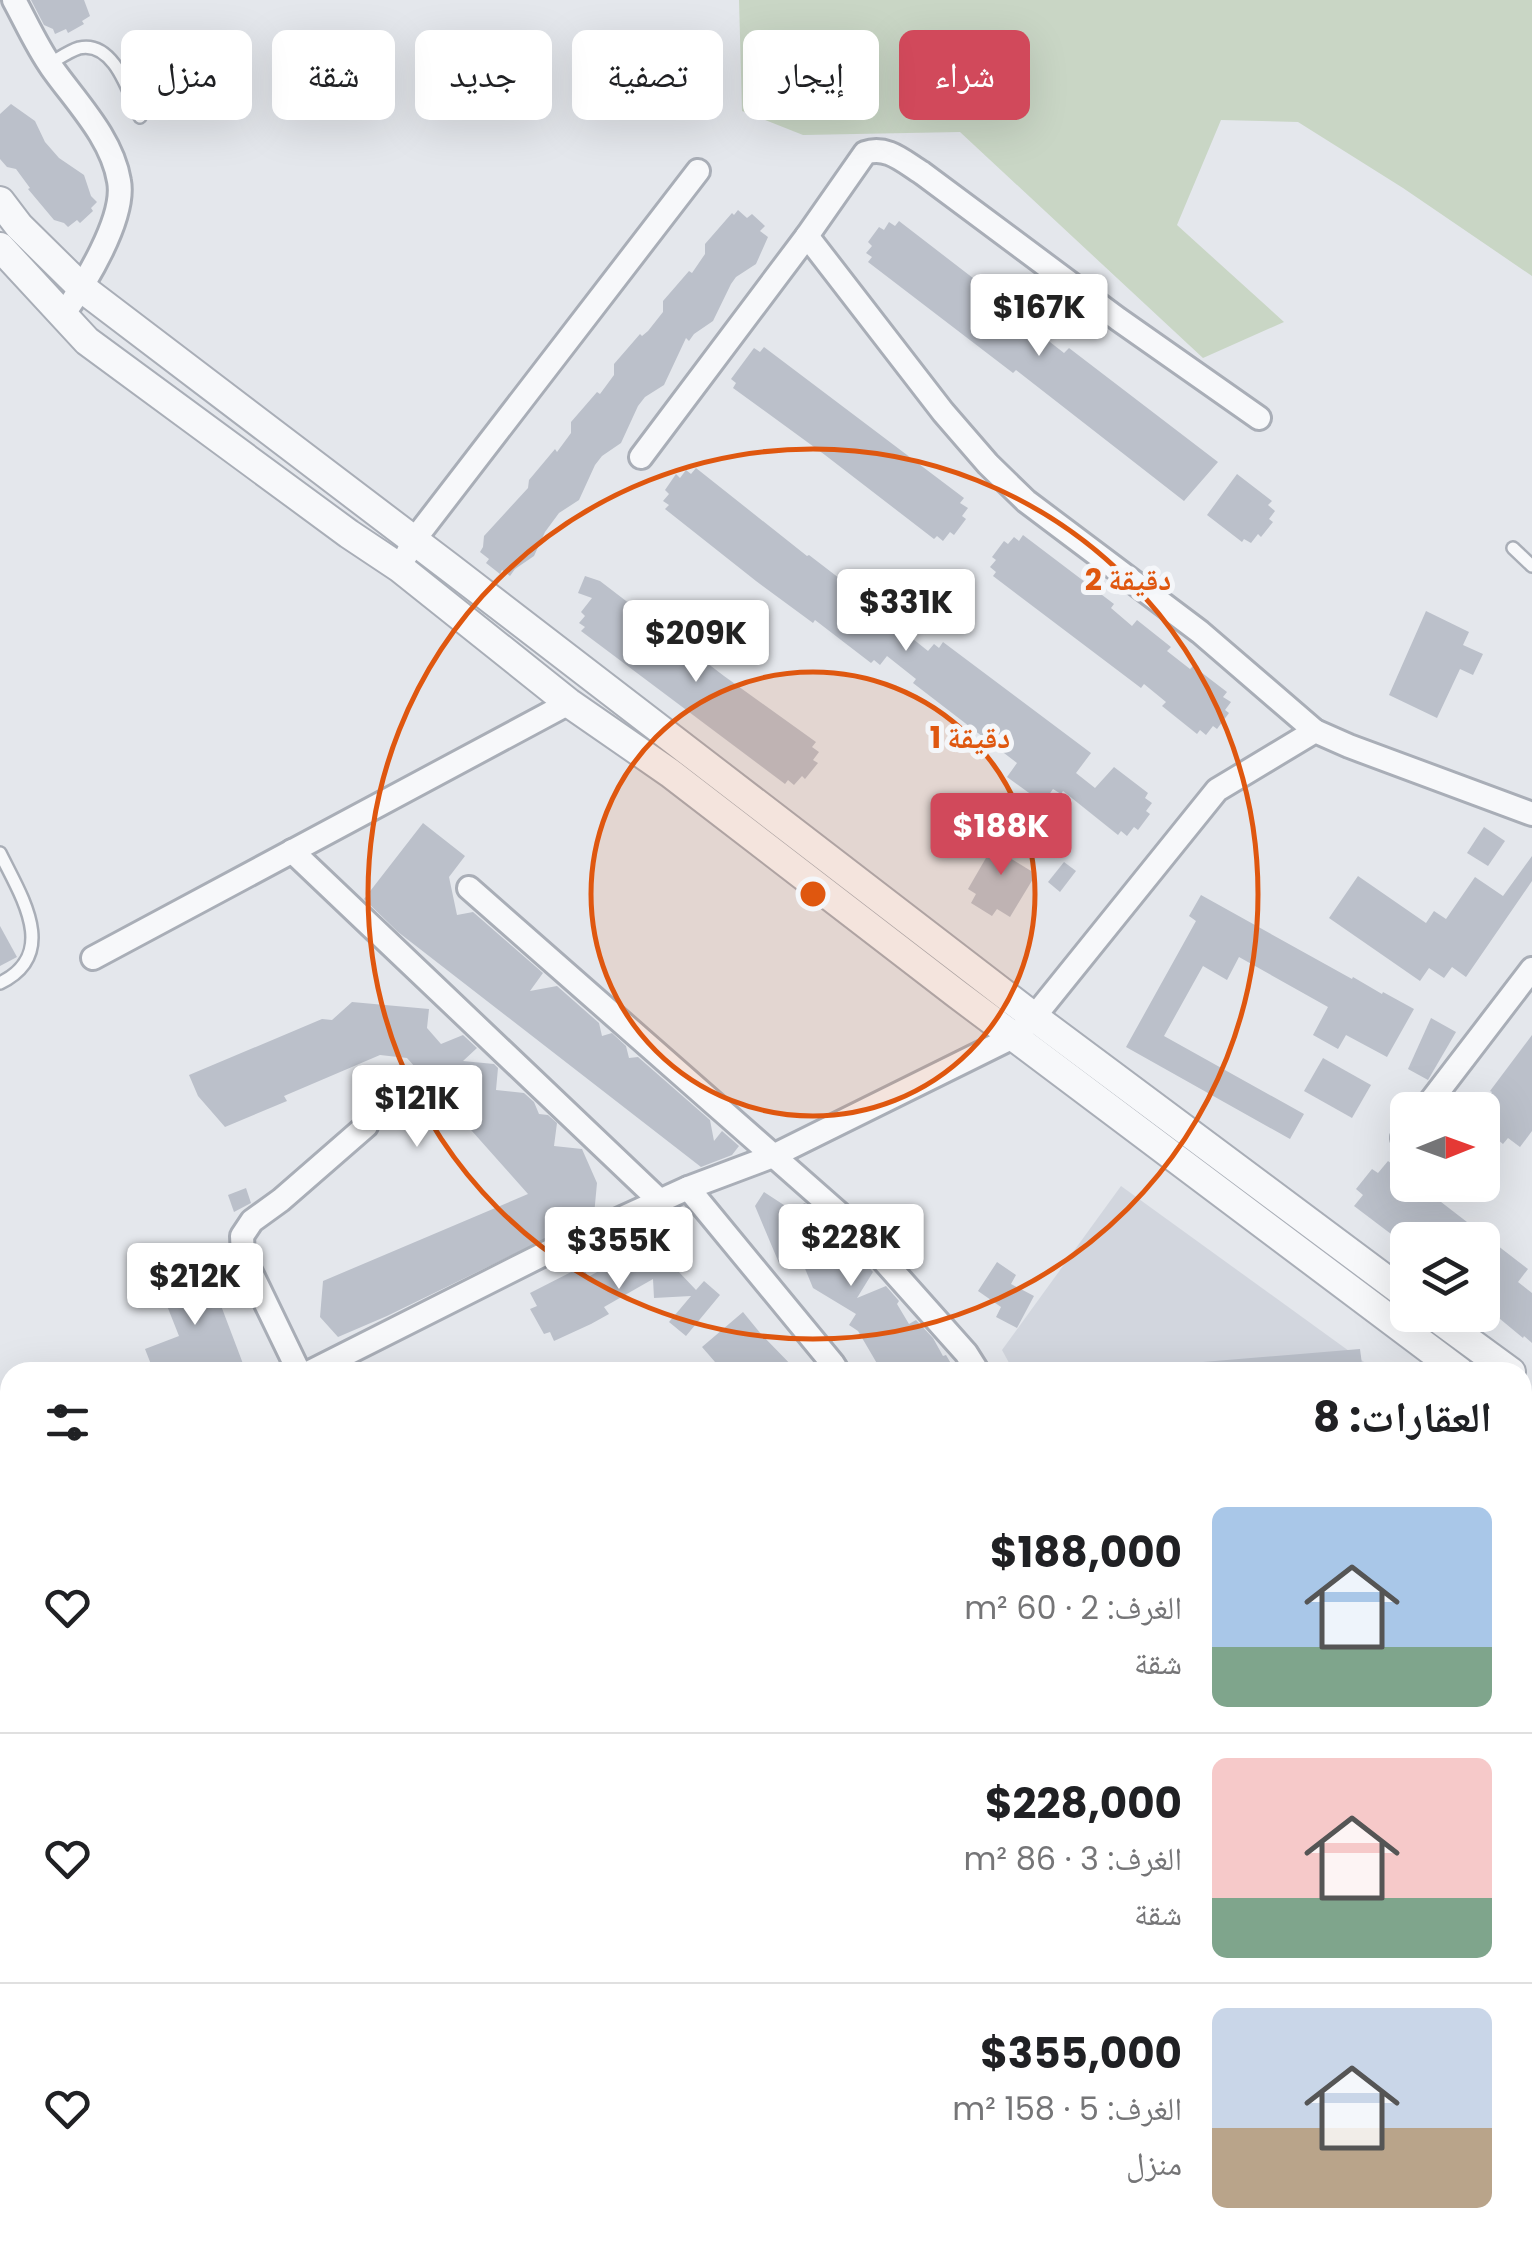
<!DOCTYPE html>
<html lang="ar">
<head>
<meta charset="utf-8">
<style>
	body { margin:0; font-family:Poppins,"Noto Naskh Arabic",sans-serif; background:#f2f2f2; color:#202124; direction:rtl; height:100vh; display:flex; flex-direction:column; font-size:38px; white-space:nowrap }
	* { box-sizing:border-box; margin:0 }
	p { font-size:32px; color:#757577 }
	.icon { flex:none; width:55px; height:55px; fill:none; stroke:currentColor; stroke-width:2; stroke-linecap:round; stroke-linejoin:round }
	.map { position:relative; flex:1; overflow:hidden; direction:ltr }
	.side { position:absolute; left:0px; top:1362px; width:1532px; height:892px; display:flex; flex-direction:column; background:#fff; border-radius:30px 30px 0 0; box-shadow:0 10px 40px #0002; direction:rtl }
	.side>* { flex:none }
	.top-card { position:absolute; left:30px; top:30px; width:1000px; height:90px; direction:rtl; display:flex; gap:20px }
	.needle { width:65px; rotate:89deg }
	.controls { position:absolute; left:1390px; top:1092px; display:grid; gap:20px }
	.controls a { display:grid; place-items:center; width:110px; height:110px; border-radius:15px; background:#fff; box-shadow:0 10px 40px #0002; font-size:50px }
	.price { position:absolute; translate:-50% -85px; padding:0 22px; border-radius:10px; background:#fff; color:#222; font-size:32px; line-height:65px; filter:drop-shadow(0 2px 5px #0008) }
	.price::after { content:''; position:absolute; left:50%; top:60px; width:30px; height:22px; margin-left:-15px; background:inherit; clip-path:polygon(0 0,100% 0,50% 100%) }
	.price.current { background:#d1495b; color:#fff }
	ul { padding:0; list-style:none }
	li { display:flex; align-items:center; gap:30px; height:250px; padding:0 40px }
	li+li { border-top:2px solid #e0e0e0 }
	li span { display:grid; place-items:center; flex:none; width:280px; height:200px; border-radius:15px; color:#555 }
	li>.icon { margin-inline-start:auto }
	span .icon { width:120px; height:120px; fill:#fffc; stroke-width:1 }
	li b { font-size:42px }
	h2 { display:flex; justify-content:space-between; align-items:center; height:120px; padding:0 40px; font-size:42px }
	.tag { padding:0 35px; border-radius:15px; background:#fff; box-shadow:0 10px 40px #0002; font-size:35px; line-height:90px }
	.tag.current { background:#d1495b; color:#fff }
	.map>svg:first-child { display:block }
	.built { fill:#d2d6de }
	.green { fill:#c9d6c5 }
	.building { fill:#bbc0ca }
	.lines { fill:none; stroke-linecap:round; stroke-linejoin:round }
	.service-casing { stroke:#a9aeb7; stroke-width:16 }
	.minor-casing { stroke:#a9aeb7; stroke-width:28 }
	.tertiary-casing { stroke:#a9aeb7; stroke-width:32 }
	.secondary-casing { stroke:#a9aeb7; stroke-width:38 }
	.path { stroke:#c2c5cb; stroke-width:4; stroke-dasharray:8 8; stroke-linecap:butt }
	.service { stroke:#f7f8fa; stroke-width:11 }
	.minor { stroke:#f7f8fa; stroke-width:22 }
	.tertiary { stroke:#f7f8fa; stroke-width:28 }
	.secondary { stroke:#fff; stroke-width:32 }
	.ring { fill:none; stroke:#df570f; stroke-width:5 }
	.centre { fill:#df570f; stroke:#f4f6f9; stroke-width:5 }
	.ring-label { font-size:30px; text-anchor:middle; font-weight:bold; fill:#df570f; stroke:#f4f6f9; stroke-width:10; stroke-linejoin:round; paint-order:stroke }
</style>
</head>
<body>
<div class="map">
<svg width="1532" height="2254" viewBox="0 0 1532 2254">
	<rect width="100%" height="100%" fill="#e4e7ec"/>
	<g class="built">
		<path d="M1121 1186 1378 1372H1014L1002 1350Z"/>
		<path d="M652 2245H795L799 2254H657Z"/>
	</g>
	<path class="green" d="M739 0H1532V276L1403 188 1298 122 1221 120 1177 225 1284 322 1203 358 960 132 803 135 742 111Z"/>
	<g class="building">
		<path d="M31 0H84L90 16 82 21 84 24 68 33 66 29 55 34 53 29 44 25Z"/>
		<path d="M11 104 35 121 45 142 59 158 84 175 91 196 97 202 91 208 93 211 80 223 77 220 68 227 64 223 54 220 28 189 30 188 16 169 7 167 0 159V114Z"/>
		<path d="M738 210 747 218 752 214 765 226 760 231 768 237 756 264 736 277 731 284 713 321 694 334 689 341 686 338 664 385 645 397 638 406 621 443 602 456 595 465 579 500 559 513 545 532 534 556 515 569 510 576 502 570 500 574 486 563 489 559 480 552 483 547 484 536 528 488 529 480 555 449 557 452 571 433V422L597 392 600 394 614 375V364L640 334 642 336 648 331 663 312V301L689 271 692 273 705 254V244L732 213 734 215Z"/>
		<path d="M899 221 1043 332 1041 335 1064 353 1069 348 1218 462 1184 501 1016 370 1013 373 868 262 872 257 866 253 872 246 868 242 879 227 884 230 889 222 895 226Z"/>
		<path d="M764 347 964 498 960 503 968 508 962 516 966 519 954 535 950 532 943 541 937 536 934 539 825 455 733 388 736 383 731 379 754 348 760 352Z"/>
		<path d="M696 468 807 556 809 555 865 598 867 596 901 622 898 627 928 651 934 644 939 648 943 642 1091 753 1076 773 1095 788 1114 767 1148 793 1145 798 1152 803 1146 811 1150 814 1138 830 1134 827 1127 836 1121 831 1118 835 1063 791 1061 794 1053 789 1043 803 1007 777 1017 763 913 683 916 679 887 656 880 665 874 660 871 663 815 620 813 623 756 581 665 509 669 505 663 501 669 494 665 490 676 474 680 478 686 470 691 474Z"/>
		<path d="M1237 474 1272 501 1268 505 1275 511 1269 519 1273 522 1261 537 1258 534 1251 543 1244 539 1242 542 1207 515Z"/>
		<path d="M1023 535 1114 604 1111 608 1132 626 1137 620 1171 647 1167 651 1190 669 1193 666 1227 692 1223 697 1231 702 1225 710 1229 713 1217 729 1213 726 1206 735 1200 730 1197 734 1162 706 1166 702 1144 684 1141 688 993 576 996 572 990 567 996 560 992 557 1004 541 1008 544 1014 537 1019 541Z"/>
		<path d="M585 576 600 581 724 676 816 742 812 747 819 752 813 760 818 763 805 779 802 776 794 785 788 780 785 784 581 631 585 627 579 623 585 616 581 612 592 598 578 593Z"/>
		<path d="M1426 611 1469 632 1463 645 1483 654 1473 675 1460 669 1437 718 1389 695Z"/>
		<path d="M423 823 465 856 449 877 457 915 473 912 543 973 530 991 557 986 599 1023 602 1036 612 1033 626 1046 629 1058 638 1057 710 1120 714 1141 722 1131 739 1146 732 1155 701 1167 398 932 364 899Z"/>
		<path d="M1005 825 1019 835 1005 855 1036 874 1010 917 997 909 992 916 971 903 976 894 968 889Z"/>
		<path d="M1484 827 1505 841 1488 866 1467 853Z"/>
		<path d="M1532 856V881L1466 977 1452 967 1444 978 1429 968 1420 981 1329 918 1358 876 1426 923 1434 911 1446 919 1475 877 1503 896Z"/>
		<path d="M1064 862 1076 871 1060 892 1048 882Z"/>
		<path d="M1201 895 1352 979 1353 977 1382 994 1383 992 1414 1009 1387 1057 1346 1035 1338 1049 1313 1035 1328 1007 1239 957 1227 980 1203 966 1164 1036 1304 1114 1290 1139 1126 1047 1196 921 1189 916Z"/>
		<path d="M0 926 17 957 0 966Z"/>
		<path d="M352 1002 429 1009 427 1028 441 1044 463 1035 477 1048 463 1061 494 1064 498 1068 496 1090 524 1093 534 1102 539 1114 548 1115 557 1123 554 1146 582 1149 597 1183 594 1215 387 1316 338 1337 320 1317 323 1281 528 1194 407 1058 380 1055 284 1096 287 1101 225 1127 198 1096 189 1075 322 1019 332 1020Z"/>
		<path d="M1431 1018 1456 1032 1428 1080 1408 1069Z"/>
		<path d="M1532 1035V1131L1520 1147 1508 1138 1503 1144 1484 1129 1489 1123 1482 1118V1105L1492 1092 1490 1091Z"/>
		<path d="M1323 1058 1371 1085 1352 1118 1304 1091Z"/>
		<path d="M1388 1161 1408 1176V1185H1419L1528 1269 1518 1282 1532 1293V1343L1524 1336 1523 1338 1482 1304V1240H1399L1354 1206 1363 1195 1356 1189 1372 1169 1378 1173Z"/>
		<path d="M246 1188 251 1203 234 1212 228 1195Z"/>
		<path d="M764 1192 790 1209 805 1203 822 1219 807 1244 836 1231 840 1235 851 1247 856 1257 859 1256 873 1272 857 1298 886 1286 899 1301 897 1304 909 1324 916 1320 933 1338 943 1356 946 1355 956 1372H882L858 1331 849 1325 856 1314 813 1288 799 1254 779 1263 755 1206Z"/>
		<path d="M650 1243 684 1257 678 1271 696 1290 704 1281 720 1295 686 1336 669 1322 691 1296 654 1298 653 1279 604 1307 609 1314 591 1324 554 1341 550 1332 544 1334 530 1309 537 1306 530 1293 583 1266 588 1277Z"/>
		<path d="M997 1262 1016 1275 1011 1284 1034 1296 1017 1328 996 1317 1001 1307 978 1291Z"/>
		<path d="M206 1266 245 1369 235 1372H154L145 1349 179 1336 156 1278 182 1267 185 1274Z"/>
		<path d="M743 1312 761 1334 798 1372H726L715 1362 702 1347Z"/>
		<path d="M1360 1349 1363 1372H1204L1203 1362Z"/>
	</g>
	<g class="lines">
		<g class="service-casing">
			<g id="service">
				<path d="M49 64C58 59 69 51 79 48 114 40 129 93 140 117"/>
				<path d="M1513 548 1532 566"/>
				<path d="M0 853C21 896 60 954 0 983"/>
			</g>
		</g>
		<g class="minor-casing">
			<g id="minor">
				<path d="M14 0C26 22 37 47 52 68 76 102 112 138 119 181 126 218 84 285 63 315"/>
				<path d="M807 236 943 412 988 464 1026 501 1200 632 1315 731"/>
				<path d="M641 457 807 236 865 153C887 145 904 162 922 173L1118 319 1259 418"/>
				<path d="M407 554 414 540 698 171"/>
				<path d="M292 851 660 1201"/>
				<path d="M469 888 851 1224 966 1353 978 1372"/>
				<path d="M93 958 569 703"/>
				<path d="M1424 1110 1532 969"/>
				<path d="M1403 1138 1408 1132"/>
				<path d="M688 1188 833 1364 838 1372"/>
				<path d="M299 1372 243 1256 242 1236 252 1221 281 1200 366 1126"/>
				<path d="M310 1372 552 1250 688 1188 773 1156 1015 1036 1034 1017 1217 790 1315 731 1349 746 1532 814"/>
				<path d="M1522 1625 1532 1622"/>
				<path d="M1522 2018 1532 2036"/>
				<path d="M1522 2064 1532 2059"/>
				<path d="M51 2245 56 2254"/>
				<path d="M130 2245 135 2254"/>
				<path d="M559 2245 563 2254"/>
				<path d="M1032 2245 1037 2254"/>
				<path d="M1126 2245 1131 2254"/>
			</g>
		</g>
		<g class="tertiary-casing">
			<g id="tertiary">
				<path d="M0 201 19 226 82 288 449 567 1034 1017 1408 1296"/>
				<path d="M0 247 87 341 349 534 400 568 569 703 670 773 957 994 1460 1372"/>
				<path d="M1433 1315 1511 1372"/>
				<path d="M1522 1418 1532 1425"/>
				<path d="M0 2019 10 2014"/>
				<path d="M0 2062 10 2058"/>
			</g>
		</g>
		<g class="secondary-casing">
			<g id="secondary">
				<path d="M0 1442 10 1462"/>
				<path d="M0 1489 10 1509"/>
				<path d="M1522 1763 1532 1761"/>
				<path d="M1522 1799 1532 1797"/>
				<path d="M378 2245 382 2254"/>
				<path d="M405 2245 410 2254"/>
				<path d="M1248 2245 1253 2254"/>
			</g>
		</g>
		<path class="path" d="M0 1782 10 1778"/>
		<use href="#service" class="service"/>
		<use href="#minor" class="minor"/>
		<use href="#tertiary" class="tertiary"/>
		<use href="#secondary" class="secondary"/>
	</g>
	<circle cx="813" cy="894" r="222" fill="#df570f" fill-opacity=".12"/>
	<g class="ring">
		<circle cx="813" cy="894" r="222"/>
		<circle cx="813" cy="894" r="445"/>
	</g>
	<circle cx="813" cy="894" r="15" class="centre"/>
	<g class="ring-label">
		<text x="1128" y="590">2 دقيقة</text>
		<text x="970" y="748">1 دقيقة</text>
	</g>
</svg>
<div class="controls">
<a><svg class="needle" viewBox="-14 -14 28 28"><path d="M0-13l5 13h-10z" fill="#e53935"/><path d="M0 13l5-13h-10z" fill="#757577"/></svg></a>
<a><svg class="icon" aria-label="layers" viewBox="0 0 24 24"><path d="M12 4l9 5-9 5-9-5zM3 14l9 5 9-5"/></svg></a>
</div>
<b class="price" style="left:1039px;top:359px">$167K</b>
<b class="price" style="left:906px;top:654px">$331K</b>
<b class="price" style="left:696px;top:685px">$209K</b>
<b class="price current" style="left:1001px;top:878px">$188K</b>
<b class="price" style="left:417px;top:1150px">$121K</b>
<b class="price" style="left:851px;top:1289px">$228K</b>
<b class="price" style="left:619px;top:1292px">$355K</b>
<b class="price" style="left:195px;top:1328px">$212K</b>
<div class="top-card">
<a class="tag current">شراء</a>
<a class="tag">إيجار</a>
<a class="tag">تصفية</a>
<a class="tag">جديد</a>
<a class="tag">شقة</a>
<a class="tag">منزل</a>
</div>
<section class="side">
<h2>العقارات: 8<svg class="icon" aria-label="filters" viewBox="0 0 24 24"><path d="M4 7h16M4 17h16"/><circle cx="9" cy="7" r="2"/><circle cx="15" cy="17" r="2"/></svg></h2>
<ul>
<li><span style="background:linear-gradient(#a9c7e8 70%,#7fa58c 0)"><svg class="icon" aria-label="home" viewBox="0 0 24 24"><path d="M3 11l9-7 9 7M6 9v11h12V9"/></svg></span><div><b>$188,000</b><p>الغرف: 2 · 60 m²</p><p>شقة</p></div><svg class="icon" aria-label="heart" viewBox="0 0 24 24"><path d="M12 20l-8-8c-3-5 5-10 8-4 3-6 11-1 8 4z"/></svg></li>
<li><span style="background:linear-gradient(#f6c9c9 70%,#7fa58c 0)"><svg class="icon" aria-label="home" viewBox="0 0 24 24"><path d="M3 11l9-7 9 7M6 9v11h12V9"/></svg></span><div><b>$228,000</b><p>الغرف: 3 · 86 m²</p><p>شقة</p></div><svg class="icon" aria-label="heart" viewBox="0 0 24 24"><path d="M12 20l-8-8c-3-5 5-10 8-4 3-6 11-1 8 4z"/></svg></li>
<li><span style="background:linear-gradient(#c9d6e8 60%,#b9a48a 0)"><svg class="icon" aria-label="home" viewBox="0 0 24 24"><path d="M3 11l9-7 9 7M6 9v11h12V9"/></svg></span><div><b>$355,000</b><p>الغرف: 5 · 158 m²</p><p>منزل</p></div><svg class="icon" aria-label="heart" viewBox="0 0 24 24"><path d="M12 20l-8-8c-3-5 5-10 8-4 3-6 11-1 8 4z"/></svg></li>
</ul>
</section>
</div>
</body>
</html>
